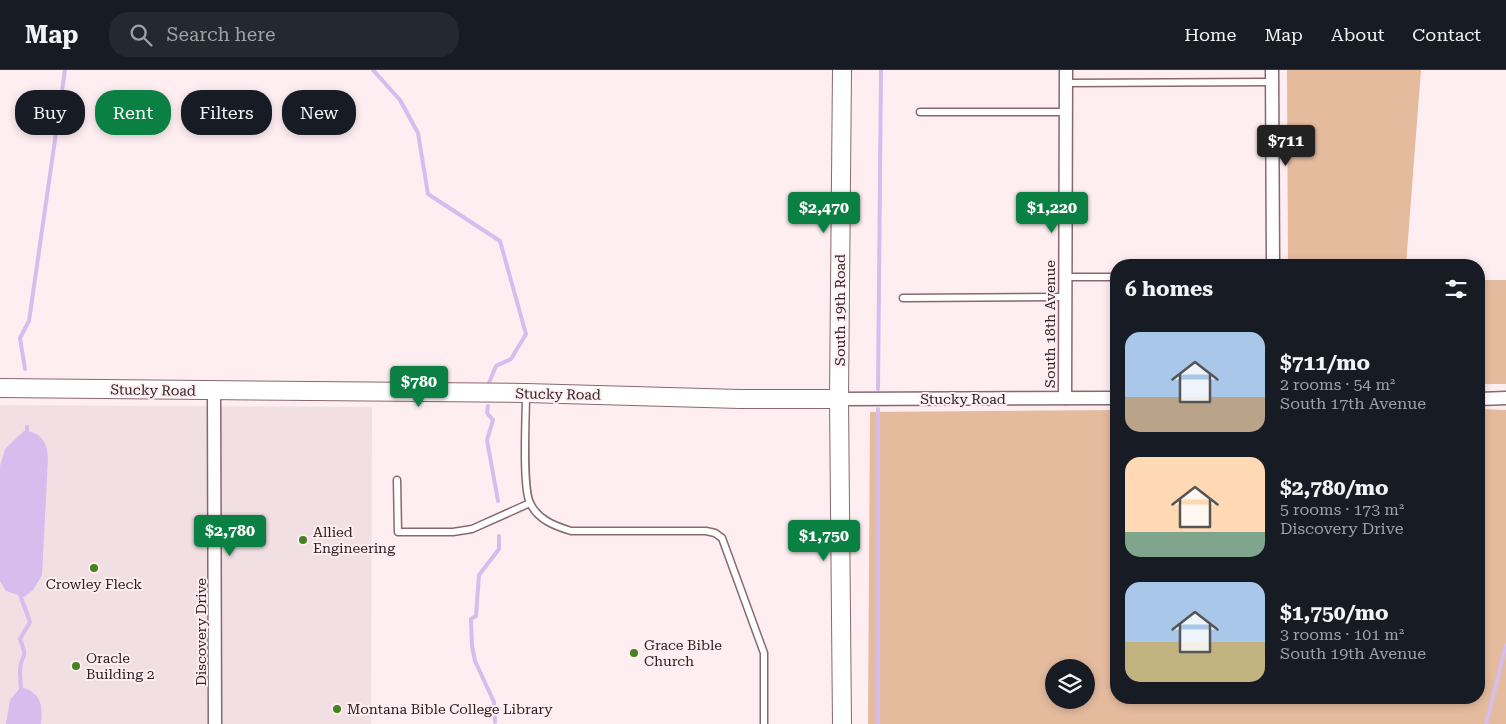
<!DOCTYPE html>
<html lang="en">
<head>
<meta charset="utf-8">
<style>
	body { margin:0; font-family:"Roboto Serif",serif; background:#242831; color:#f1f3f6; height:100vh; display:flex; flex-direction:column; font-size:19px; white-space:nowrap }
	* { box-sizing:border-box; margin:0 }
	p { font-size:16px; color:#9ea1a6 }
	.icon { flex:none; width:28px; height:28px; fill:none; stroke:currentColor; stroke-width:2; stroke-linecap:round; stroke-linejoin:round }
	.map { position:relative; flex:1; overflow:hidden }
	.drawer { position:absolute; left:1110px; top:189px; width:375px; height:445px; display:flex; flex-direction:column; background:#171b24; border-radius:20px; box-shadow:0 2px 8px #0003 }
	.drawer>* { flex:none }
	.hud { position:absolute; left:15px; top:20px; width:475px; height:45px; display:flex; gap:10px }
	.buttons { position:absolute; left:1045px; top:589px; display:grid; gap:10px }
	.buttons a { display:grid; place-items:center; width:50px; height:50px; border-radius:50%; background:#171b24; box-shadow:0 2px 8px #0003; font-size:25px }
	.price { position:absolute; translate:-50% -42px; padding:0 11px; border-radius:5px; background:#0b8043; color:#fff; font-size:16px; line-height:32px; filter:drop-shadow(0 1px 2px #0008) }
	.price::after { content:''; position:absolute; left:50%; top:30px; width:15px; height:11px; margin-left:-8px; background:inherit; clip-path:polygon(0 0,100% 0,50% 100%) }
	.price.on { background:#222; color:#fff }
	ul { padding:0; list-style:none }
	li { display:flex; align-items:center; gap:15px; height:125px; padding:0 15px }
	li span { display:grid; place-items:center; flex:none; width:140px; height:100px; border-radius:15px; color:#555 }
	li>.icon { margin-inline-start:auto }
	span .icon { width:60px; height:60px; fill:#fffc; stroke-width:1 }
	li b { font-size:21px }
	h2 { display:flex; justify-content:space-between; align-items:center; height:60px; padding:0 15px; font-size:21px }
	.pill { padding:0 18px; border-radius:20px; background:#171b24; box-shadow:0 2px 8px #0003; font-size:18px; line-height:45px }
	.pill.on { background:#0b8043; color:#fff }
	header { display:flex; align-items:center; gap:30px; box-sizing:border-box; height:70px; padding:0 25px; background:#171b24; border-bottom:1px solid #363941 }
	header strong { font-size:24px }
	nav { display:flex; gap:28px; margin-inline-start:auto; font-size:18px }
	.search { width:350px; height:45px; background:#242831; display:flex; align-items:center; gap:12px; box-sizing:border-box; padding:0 18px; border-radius:20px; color:#9ea1a6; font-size:19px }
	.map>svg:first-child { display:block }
	.built { fill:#f1dfe3 }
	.green { fill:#e5bb9e; fill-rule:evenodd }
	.water { fill:#d7bcee }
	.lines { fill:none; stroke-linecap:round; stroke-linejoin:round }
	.stream { stroke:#d7bcee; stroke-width:4 }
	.lane-casing { stroke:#88686f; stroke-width:9 }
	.street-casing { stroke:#88686f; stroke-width:15 }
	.secondary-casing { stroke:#88686f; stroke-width:20 }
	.lane { stroke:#fff; stroke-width:6 }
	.street { stroke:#fff; stroke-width:12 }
	.secondary { stroke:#fff; stroke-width:18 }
	.poi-dot { fill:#458221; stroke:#feeef2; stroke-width:2 }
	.labels { text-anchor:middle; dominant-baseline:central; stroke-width:4; stroke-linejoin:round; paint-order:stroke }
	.street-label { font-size:14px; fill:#2e2023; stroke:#feeef2 }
	.poi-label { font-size:14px; fill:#2e2023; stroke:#feeef2; text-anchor:start }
</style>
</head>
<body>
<header>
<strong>Map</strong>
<div class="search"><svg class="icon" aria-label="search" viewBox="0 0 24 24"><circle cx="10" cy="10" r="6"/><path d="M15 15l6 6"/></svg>Search here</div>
<nav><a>Home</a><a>Map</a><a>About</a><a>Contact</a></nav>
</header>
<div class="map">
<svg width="1506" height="654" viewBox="0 0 1506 654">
	<rect width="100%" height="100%" fill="#feeef2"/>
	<path class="built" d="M0 335 372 337 371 654H0Z"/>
	<g class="green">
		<path d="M1287 0H1421L1406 195H1288Z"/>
		<rect x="1479" y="210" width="27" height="104"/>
		<path d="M1479 339 1506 340V654H868L870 342 1116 340V628H1479ZM1054 598H1086V630H1054Z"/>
	</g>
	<g class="water">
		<path d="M24 361C41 362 47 372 48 388L42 505 33 520 24 527 6 521 0 511V396L5 379Z"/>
		<path d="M21 617C41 623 43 635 41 654H6L10 630Z"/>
	</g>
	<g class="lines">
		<g class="stream">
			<path d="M373 0 400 30 418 63 428 124 500 171 526 264 511 289 496 296 489 313"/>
			<path d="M25 299 20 268 29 251 65 0"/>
			<path d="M878 319 881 0"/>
			<path d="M488 336 487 343 493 350 487 370 498 431"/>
			<path d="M878 339V654"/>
			<path d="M27 365V357"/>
			<path d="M19 522 30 552 20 569C29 592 21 582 20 600 20 607 21 615 21 622"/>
			<path d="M495 652 494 632 475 591 472 576 471 549 476 546 479 505 499 479V466"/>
			<path d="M1486 654 1506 575"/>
		</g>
		<g class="lane-casing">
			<g id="lane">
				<path d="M1066 13 1272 12"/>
				<path d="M920 42H1066"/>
				<path d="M1065 207H1116"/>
				<path d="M903 228 1065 227"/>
				<path d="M526 324C526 347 522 416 530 433 538 450 555 456 571 461H706L715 463 722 468 764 583V654"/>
				<path d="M397 410 398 462H453L472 459 530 433"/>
			</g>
		</g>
		<g class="street-casing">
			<g id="street">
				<path d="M1272 0 1273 195"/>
				<path d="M214 321 215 654"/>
				<path d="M1065 328 1066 0"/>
				<path d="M839 329 1116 328"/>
				<path d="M1479 329 1506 328"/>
			</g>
		</g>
		<g class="secondary-casing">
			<g id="secondary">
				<path d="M842 0 839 329 842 654"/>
				<path d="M0 318 526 323 740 329H839"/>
			</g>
		</g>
		<use href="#lane" class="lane"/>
		<use href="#street" class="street"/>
		<use href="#secondary" class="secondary"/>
	</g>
	<g class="poi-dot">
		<circle cx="303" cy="470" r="5"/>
		<circle cx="94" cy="498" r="5"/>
		<circle cx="634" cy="583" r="5"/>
		<circle cx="76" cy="596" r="5"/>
		<circle cx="337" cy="639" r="5"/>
	</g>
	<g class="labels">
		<g class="street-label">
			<text transform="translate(840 240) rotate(-90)">South 19th Road</text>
			<text transform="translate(1050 254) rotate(-90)">South 18th Avenue</text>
			<text transform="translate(153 320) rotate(1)">Stucky Road</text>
			<text transform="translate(558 324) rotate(1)">Stucky Road</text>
			<text x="963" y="329">Stucky Road</text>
			<text transform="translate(201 562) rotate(-90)">Discovery Drive</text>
		</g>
		<g class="poi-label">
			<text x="313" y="462">Allied<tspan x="313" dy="16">Engineering</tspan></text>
			<text x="94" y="514" text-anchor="middle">Crowley Fleck</text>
			<text x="644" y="575">Grace Bible<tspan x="644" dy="16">Church</tspan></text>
			<text x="86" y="588">Oracle<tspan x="86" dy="16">Building 2</tspan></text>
			<text x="347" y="639">Montana Bible College Library</text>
		</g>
	</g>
</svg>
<div class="buttons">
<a><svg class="icon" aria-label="layers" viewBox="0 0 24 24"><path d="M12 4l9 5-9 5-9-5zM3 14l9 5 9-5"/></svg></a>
</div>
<b class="price on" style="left:1286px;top:97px">$711</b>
<b class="price" style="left:824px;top:164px">$2,470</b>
<b class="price" style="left:1052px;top:164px">$1,220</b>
<b class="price" style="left:419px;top:338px">$780</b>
<b class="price" style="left:230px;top:487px">$2,780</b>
<b class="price" style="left:824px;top:492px">$1,750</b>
<div class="hud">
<a class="pill">Buy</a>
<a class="pill on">Rent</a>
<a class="pill">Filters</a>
<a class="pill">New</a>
</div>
<section class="drawer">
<h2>6 homes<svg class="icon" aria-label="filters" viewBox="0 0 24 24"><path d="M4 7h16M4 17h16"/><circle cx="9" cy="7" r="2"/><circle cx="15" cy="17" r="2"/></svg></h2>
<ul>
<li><span style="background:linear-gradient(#a9c7e8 65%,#b9a48a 0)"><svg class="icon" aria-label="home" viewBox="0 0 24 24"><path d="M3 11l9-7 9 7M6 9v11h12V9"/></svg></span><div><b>$711/mo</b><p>2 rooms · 54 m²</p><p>South 17th Avenue</p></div></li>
<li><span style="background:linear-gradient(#ffd9b3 75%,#7fa58c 0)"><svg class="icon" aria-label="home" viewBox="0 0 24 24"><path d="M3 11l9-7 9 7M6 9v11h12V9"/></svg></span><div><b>$2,780/mo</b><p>5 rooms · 173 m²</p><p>Discovery Drive</p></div></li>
<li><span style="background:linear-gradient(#a9c7e8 60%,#c2b280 0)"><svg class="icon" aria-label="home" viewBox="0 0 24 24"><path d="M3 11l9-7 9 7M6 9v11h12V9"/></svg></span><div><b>$1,750/mo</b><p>3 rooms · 101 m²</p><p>South 19th Avenue</p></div></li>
</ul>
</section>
</div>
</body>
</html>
